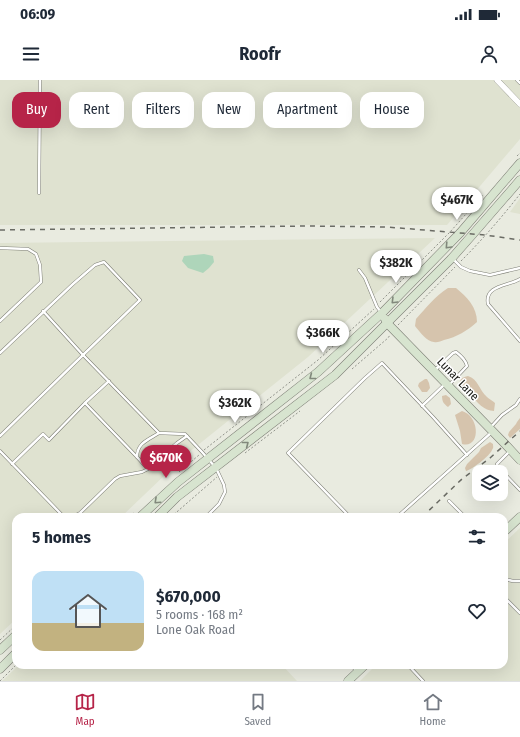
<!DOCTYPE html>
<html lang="en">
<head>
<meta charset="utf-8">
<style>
	body { margin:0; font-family:"Fira Sans Condensed",sans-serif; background:#f6f6f7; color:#1f2937; height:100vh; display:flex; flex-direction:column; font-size:15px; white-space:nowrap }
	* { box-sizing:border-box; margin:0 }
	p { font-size:13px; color:#747a83 }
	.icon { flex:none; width:22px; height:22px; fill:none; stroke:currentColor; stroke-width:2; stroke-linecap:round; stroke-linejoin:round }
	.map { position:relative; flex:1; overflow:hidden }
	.drawer { position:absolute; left:12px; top:433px; width:496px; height:156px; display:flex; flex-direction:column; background:#fff; border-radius:12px; box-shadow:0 4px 16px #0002 }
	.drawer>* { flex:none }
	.banner { position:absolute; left:12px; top:12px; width:496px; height:36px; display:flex; gap:8px }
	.tools { position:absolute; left:472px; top:385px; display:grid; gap:8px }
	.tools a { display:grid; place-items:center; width:36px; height:36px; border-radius:8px; background:#fff; box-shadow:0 4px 16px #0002; font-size:20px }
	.price { position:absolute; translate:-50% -34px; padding:0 9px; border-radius:14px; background:#fff; color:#222; font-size:13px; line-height:26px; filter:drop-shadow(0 1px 2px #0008) }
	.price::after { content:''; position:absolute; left:50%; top:24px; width:12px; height:9px; margin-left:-6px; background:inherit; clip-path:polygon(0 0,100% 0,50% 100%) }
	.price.on { background:#b62448; color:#fff }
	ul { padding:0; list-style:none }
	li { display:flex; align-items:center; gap:12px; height:100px; padding:0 20px }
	li span { display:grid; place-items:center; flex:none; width:112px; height:80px; border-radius:12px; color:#555 }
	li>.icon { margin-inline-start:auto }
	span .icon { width:48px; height:48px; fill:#fffc; stroke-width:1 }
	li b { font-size:17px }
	h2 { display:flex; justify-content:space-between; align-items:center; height:48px; padding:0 20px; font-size:17px }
	.chip { padding:0 14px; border-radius:12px; background:#fff; box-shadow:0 4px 16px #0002; font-size:14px; line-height:36px }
	.chip.on { background:#b62448; color:#fff }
	.status { display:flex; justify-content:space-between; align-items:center; height:28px; padding:0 20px; background:#fff; direction:ltr }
	.status svg { height:11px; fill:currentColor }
	header { display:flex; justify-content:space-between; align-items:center; height:52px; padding:0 20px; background:#fff; font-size:18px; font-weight:700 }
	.dock { display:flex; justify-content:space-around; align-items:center; height:56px; border-top:1px solid #e0e1e3; background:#fff; font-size:11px; color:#747a83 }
	.dock a { display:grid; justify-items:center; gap:2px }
	.dock .on { color:#b62448 }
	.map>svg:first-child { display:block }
	.built { fill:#dfe2d0 }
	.green { fill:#d6c4ad }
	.water { fill:#aed5ba }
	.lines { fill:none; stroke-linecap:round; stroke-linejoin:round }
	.lane-casing { stroke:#7d7e75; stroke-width:3.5 }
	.street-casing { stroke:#7d7e75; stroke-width:6 }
	.secondary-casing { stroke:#7d7e75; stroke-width:9 }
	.path { stroke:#91938b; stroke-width:1; stroke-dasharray:2 2; stroke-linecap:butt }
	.lane { stroke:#fff; stroke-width:2.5 }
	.street { stroke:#fff; stroke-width:5.5 }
	.secondary { stroke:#d7e4cf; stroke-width:8 }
	.rail { stroke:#6a6b64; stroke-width:1.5; stroke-dasharray:5 5; stroke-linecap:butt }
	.oneway { stroke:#81887b }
	.labels { text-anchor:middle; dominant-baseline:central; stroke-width:3; stroke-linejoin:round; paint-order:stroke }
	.street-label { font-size:12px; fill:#171814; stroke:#fff }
</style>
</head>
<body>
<div class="status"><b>06:09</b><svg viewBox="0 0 49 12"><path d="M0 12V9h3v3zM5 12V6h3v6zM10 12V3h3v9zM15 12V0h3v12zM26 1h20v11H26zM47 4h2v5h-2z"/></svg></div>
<header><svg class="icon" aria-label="menu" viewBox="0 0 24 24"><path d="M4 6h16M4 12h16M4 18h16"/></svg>Roofr<svg class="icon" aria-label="person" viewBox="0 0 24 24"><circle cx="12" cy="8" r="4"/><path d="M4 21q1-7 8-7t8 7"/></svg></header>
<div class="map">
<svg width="520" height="601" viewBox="0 0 520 601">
	<rect width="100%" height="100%" fill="#e9ebe0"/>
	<g class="built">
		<path d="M0 0H520V59L447 145H0Z"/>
		<path d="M520 118V134L510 132Z"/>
		<path d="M435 158 308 277 188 373 121 437H16V539L0 554V163Z"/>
		<path d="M520 448V601H360L376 585H504V463Z"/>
		<path d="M19 585H282L297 601H2Z"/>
	</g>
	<g class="green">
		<path d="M448 208H456C467 217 477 227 477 242 467 251 457 257 444 260 441 261 437 263 434 262 427 262 420 252 415 246L416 239C426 228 435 216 448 208Z"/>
		<path d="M468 296C478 299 479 310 487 317 489 319 493 321 495 323L494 331C484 331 477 322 471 315 467 311 457 309 460 301 461 298 464 297 468 296Z"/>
		<path d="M425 299H427L429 303 430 308 427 312H422L418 306 419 303Z"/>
		<path d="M446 315 450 318 451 324 448 327C444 324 442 322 442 316Z"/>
		<path d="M462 331C480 336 481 369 462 364L460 351 455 335Z"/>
		<path d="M520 338V349L510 358 508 355 509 352 516 344 517 342Z"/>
		<path d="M490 362 493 364C493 367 494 367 492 370 490 376 471 390 466 391L465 388 467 384 479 372 481 368Z"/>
	</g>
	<g class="water">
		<path d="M204 174 213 176 214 182 209 188 203 193 188 188 182 181 184 176Z"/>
		<path d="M382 174 402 179V188L393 195 385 196 377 189 371 181 373 175Z"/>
	</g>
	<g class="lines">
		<g class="lane-casing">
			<g id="lane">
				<path d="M517 0 520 3"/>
				<path d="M39 113 40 0"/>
				<path d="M0 168 28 169 36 174 40 185 41 202 0 241"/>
				<path d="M454 180 461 187 470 191 490 195 520 188"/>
				<path d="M359 190 365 198 377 227 381 232"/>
				<path d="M520 199C509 206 484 205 488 224L520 261"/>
				<path d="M0 273 73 204 95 185 104 182 140 220 83 275 43 231"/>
				<path d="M434 291 453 273 456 272C460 275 466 281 467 286L449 305"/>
				<path d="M109 301 85 323 137 377"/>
				<path d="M422 326 445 304"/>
				<path d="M490 348 502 335 516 325 520 319"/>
				<path d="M0 356 83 275 159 353 185 354 202 372 216 388 224 405 225 412 219 424 206 437"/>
				<path d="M0 371 63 436 67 437"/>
				<path d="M510 371 497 384 498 387 520 410"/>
				<path d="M12 384 43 354 49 360 85 323"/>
				<path d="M148 389 137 377C137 363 148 360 159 353"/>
				<path d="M449 421 465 437"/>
				<path d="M72 437 80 433 115 399 120 396 142 392 148 389 177 363 187 356"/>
				<path d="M350 437 288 373 365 298 382 283 433 337 467 375"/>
				<path d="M397 437 492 352"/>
				<path d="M504 499 513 501H520"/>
				<path d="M504 517 520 533"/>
				<path d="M351 585 357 591"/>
				<path d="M408 585 423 601"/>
			</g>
		</g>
		<g class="street-casing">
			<path id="street" d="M497 0 520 24"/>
		</g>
		<g class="secondary-casing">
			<g id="secondary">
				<path d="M385 239 387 243 505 364 520 380"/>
				<path d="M140 437 178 402 318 292 382 233 460 153 520 83"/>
				<path d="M157 437 177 417 335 295 451 179 473 154 520 100"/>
				<path d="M504 452 520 437"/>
				<path d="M0 570 16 555"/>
				<path d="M0 589 16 573"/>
				<path d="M348 601 365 585"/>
			</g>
		</g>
		<g class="path">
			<path d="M517 76 520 73"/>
			<path d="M461 181C482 160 502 137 520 114"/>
			<path d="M380 222 450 152 483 115"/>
			<path d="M398 245 455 187"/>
			<path d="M352 289 388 258 390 255"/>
			<path d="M204 370 318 280 374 229"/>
			<path d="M245 373 300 331"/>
			<path d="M179 392 199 375"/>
			<path d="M129 437 135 432"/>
			<path d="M171 437 217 397"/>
			<path d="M0 560 16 545"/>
			<path d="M0 601 16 585"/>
		</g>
		<use href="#lane" class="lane"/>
		<use href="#street" class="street"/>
		<use href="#secondary" class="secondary"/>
		<g class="rail">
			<path d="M0 150 308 146 387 147 485 155 520 160"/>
			<path d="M422 437 462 399 490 378 520 351"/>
		</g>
	</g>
	<defs><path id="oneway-chevron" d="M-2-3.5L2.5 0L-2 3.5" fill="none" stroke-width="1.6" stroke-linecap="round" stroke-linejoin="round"/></defs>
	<g class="oneway">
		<use href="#oneway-chevron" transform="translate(448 166) rotate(133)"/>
		<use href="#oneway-chevron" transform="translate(394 221) rotate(135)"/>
		<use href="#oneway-chevron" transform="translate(312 297) rotate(142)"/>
		<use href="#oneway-chevron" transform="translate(246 364) rotate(-38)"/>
		<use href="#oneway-chevron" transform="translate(157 421) rotate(137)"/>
	</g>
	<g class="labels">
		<g class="street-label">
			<text transform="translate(458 299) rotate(46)">Lunar Lane</text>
		</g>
	</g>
</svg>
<div class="tools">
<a><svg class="icon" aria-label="layers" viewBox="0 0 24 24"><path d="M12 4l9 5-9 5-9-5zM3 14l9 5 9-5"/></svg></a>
</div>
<b class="price" style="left:457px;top:141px">$467K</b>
<b class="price" style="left:396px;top:204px">$382K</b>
<b class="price" style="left:323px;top:274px">$366K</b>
<b class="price" style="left:235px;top:344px">$362K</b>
<b class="price on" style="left:166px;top:399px">$670K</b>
<div class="banner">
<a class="chip on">Buy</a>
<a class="chip">Rent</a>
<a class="chip">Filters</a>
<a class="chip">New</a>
<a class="chip">Apartment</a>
<a class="chip">House</a>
</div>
<section class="drawer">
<h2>5 homes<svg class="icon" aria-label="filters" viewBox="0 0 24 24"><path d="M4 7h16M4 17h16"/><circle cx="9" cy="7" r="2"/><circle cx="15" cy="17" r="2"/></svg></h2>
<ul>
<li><span style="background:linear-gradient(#bfe0f5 65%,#c2b280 0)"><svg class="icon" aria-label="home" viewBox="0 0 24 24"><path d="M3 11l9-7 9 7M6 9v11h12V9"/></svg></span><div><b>$670,000</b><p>5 rooms · 168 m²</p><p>Lone Oak Road</p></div><svg class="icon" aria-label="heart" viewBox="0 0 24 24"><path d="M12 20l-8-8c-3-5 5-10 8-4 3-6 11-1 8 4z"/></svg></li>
</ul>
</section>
</div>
<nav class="dock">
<a class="on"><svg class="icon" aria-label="map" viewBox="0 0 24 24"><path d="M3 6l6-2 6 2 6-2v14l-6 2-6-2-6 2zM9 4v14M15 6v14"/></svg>Map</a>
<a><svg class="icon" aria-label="saved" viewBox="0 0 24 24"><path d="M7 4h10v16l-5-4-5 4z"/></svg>Saved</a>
<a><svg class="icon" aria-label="home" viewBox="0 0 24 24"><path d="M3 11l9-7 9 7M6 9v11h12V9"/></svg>Home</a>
</nav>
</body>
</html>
